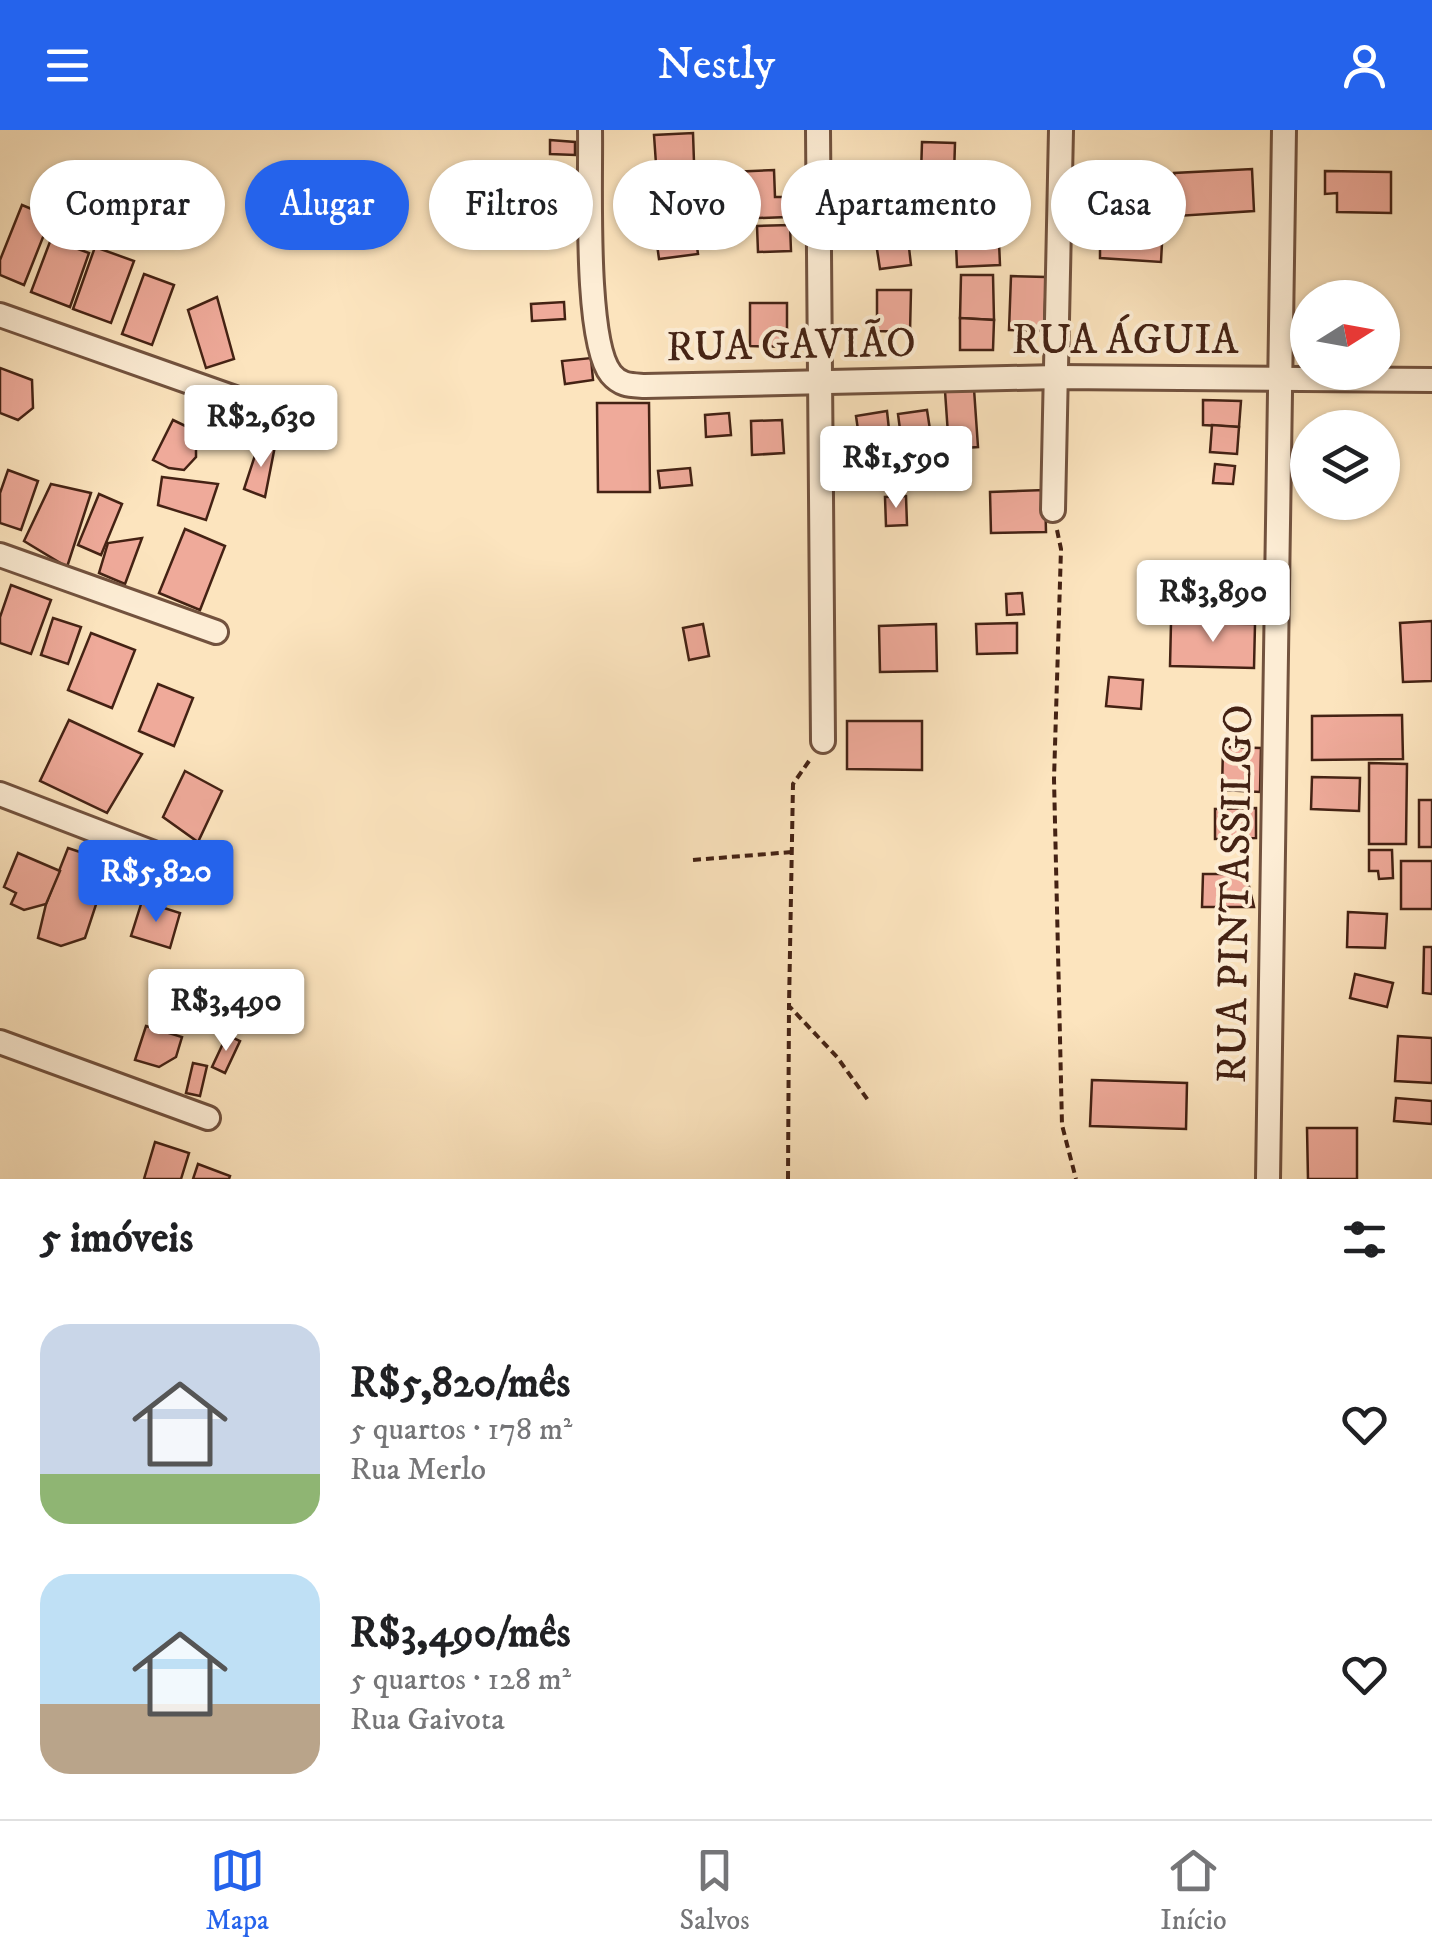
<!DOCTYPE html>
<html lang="pt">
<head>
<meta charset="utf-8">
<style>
	body { margin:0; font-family:"IM FELL DW Pica",serif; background:#f6f6f6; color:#202124; height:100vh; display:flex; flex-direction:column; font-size:38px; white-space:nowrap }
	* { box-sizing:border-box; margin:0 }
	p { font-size:32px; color:#757577 }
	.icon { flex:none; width:55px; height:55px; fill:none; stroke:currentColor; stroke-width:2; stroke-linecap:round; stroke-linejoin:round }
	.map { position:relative; height:1049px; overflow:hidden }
	.panel { display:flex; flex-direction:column; background:#fff; flex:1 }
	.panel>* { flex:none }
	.guide { position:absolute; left:30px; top:30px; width:1372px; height:90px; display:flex; gap:20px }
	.needle { width:65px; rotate:79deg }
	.controls { position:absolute; left:1290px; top:150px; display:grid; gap:20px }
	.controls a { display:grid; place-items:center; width:110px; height:110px; border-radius:50%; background:#fff; box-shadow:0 2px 8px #0004; font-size:50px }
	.price { position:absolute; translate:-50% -85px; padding:0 22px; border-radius:10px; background:#fff; color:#222; font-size:32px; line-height:65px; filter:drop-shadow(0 2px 5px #0008) }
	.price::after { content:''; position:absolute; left:50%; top:60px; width:30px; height:22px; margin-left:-15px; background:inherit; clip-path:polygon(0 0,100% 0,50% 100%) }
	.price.current { background:#2563eb; color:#fff }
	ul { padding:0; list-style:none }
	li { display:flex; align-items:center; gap:30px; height:250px; padding:0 40px }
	li span { display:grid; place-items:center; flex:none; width:280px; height:200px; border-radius:30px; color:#555 }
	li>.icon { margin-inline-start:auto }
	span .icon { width:120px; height:120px; fill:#fffc; stroke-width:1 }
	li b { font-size:42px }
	h2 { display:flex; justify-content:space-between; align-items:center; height:120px; padding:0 40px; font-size:42px }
	.chip { padding:0 35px; border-radius:45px; background:#fff; box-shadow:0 2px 8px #0004; font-size:35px; line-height:90px }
	.chip.current { background:#2563eb; color:#fff }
	header { display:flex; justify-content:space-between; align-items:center; height:130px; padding:0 40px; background:#2563eb; color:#fff; font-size:45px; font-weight:600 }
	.tab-bar { display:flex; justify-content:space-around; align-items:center; height:140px; border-top:2px solid #e0e0e0; background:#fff; font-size:28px; color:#757577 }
	.tab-bar a { display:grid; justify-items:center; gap:5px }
	.tab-bar .current { color:#2563eb }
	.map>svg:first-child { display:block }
	.building { fill:#efaa9a; stroke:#442214; stroke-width:2.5 }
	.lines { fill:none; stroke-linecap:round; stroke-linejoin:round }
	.minor-casing { stroke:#72523e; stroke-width:28 }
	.path { stroke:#442214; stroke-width:4; stroke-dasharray:8 5; stroke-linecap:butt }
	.minor { stroke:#fdedd5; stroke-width:22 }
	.labels { text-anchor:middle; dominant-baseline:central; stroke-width:8; stroke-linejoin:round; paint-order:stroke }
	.street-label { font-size:42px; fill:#442214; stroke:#fdedd5 }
</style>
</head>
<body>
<header><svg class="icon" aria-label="menu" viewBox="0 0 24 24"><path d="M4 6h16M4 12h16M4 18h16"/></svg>Nestly<svg class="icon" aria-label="person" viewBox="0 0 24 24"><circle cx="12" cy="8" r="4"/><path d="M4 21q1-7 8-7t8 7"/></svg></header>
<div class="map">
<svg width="1432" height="1049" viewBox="0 0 1432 1049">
	<rect width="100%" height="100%" fill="#fce4be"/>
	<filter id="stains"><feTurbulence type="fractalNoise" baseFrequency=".002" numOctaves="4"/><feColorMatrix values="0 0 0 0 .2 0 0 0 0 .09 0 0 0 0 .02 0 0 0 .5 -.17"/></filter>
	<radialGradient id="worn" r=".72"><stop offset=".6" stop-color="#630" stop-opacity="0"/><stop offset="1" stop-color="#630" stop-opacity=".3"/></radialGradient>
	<g class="building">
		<path d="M693 3 694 32 656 34 654 5Z"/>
		<path d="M550 10 575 12V25L550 24Z"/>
		<path d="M922 12 955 13 954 45 921 44Z"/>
		<path d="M1252 39 1254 81 1177 86 1174 43Z"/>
		<path d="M774 40 775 67H787L788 87 732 89 730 42Z"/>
		<path d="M1325 41 1391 42V83L1337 82V63L1325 64Z"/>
		<path d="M526 51 528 73 508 74 507 53Z"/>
		<path d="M917 55 919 89 862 91 861 57Z"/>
		<path d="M22 75 51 87 24 155 0 145V130Z"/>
		<path d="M693 87 698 124 659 129 654 92Z"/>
		<path d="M998 89 1000 135 957 137 955 91Z"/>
		<path d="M1088 90 1163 94 1161 132 1100 128V116L1086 115Z"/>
		<path d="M557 91 558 110 520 112 519 94Z"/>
		<path d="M790 95 791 121 758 122 757 96Z"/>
		<path d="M51 109 89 123 70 177 31 162Z"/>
		<path d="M908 109 911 135 880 139 876 113Z"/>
		<path d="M95 117 134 131 111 193 73 179Z"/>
		<path d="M144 144 174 155 152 215 122 204Z"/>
		<path d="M961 145H993L994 190 960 188Z"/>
		<path d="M1011 146 1046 147 1044 201 1009 200Z"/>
		<path d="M877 160H911L910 202 877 201Z"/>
		<path d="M217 167 234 229 206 238 188 180Z"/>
		<path d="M564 172 565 189 532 191 531 174Z"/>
		<path d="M750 173H787V217L750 216Z"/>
		<path d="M960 188 994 190 993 220H960Z"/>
		<path d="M591 228 593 250 565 254 562 231Z"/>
		<path d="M0 238 32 250 33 278 18 290 0 283Z"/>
		<path d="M974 259 978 317 949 319 945 261Z"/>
		<path d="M1203 270 1241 271 1239 297 1203 295Z"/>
		<path d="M597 273H649L650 362H598Z"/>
		<path d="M927 280 933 319 903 323 898 284Z"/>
		<path d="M887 281 891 318 861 321 856 286Z"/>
		<path d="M729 283 731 305 706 307 705 285Z"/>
		<path d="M173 290 202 304H196V327L184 340 169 338 153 330Z"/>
		<path d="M782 290 784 323 752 325 751 291Z"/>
		<path d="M1212 295 1239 297 1237 324 1210 322Z"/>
		<path d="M259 313 275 316 265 367 244 359Z"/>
		<path d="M1215 334 1235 336 1233 354 1213 353Z"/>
		<path d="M690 338 692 355 660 358 658 341Z"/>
		<path d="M8 340 38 351 21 400 0 393V363Z"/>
		<path d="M162 347 218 354 206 390 158 375Z"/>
		<path d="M51 354 91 363 67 437 24 411Z"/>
		<path d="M1045 360 1046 402 991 403 990 362Z"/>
		<path d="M99 364 122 374 101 425 78 415Z"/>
		<path d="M906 366 907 395 886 396 885 367Z"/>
		<path d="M185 399 225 416 200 480 159 463Z"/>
		<path d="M142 408 125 454 99 443 108 413Z"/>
		<path d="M11 455 51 470 31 524 0 513V487Z"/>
		<path d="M1022 463 1024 484 1007 485 1006 464Z"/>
		<path d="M53 488 81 497 68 534 41 525Z"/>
		<path d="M1432 491V551L1403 552 1400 493Z"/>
		<path d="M1017 493V523L977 524 976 494Z"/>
		<path d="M1171 493 1255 494 1254 538 1170 536Z"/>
		<path d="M703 494 709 526 689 530 683 498Z"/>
		<path d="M936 494 937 541 880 542 879 496Z"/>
		<path d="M91 503 135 520 112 578 68 560Z"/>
		<path d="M1109 547 1143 550 1141 579 1106 576Z"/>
		<path d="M158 554 193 568 174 616 139 601Z"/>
		<path d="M1402 585 1403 629 1312 630V586Z"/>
		<path d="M69 590 142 624 107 683 40 651Z"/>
		<path d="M847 591H922V640L847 639Z"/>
		<path d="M1223 617 1261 618 1260 662 1222 660Z"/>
		<path d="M1369 633 1407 634 1406 714H1369Z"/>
		<path d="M185 641 222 661 198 712 163 687Z"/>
		<path d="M1312 647 1360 648 1359 681 1311 679Z"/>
		<rect x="1419" y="670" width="13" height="47"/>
		<path d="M1256 678V708L1215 709V679Z"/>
		<path d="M68 718 110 732 85 808 61 816 38 808 46 774Z"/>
		<path d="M1369 720H1392L1393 748 1379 749 1378 741H1369Z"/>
		<path d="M18 723 60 741 46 774 24 780 11 774 16 763 4 757Z"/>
		<rect x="1401" y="731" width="31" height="48"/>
		<path d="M1203 744H1246L1254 777H1202Z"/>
		<path d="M142 771 180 783 170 818 131 806Z"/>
		<path d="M1348 782 1387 784 1385 818 1347 817Z"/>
		<path d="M1424 817H1432V864L1423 863Z"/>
		<path d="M1355 844 1393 853 1387 877 1350 868Z"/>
		<path d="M160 854 202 869 193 894 151 879Z"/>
		<path d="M146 896 182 907 176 927 159 937 135 930Z"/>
		<path d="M227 905 240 911 225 943 212 937Z"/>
		<path d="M1398 906 1432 908V953L1395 951Z"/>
		<path d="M193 933 207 936 200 966 186 963Z"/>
		<path d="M1092 950 1187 953 1186 999 1090 996Z"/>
		<path d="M1396 968 1432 971V994L1394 991Z"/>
		<path d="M1307 998H1357V1049H1308Z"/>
		<path d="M155 1012 189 1023 181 1049H144Z"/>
		<path d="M198 1034 230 1046 229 1049H193Z"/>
	</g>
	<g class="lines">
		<g class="minor-casing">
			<g id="minor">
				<path d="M590 0C591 48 584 211 611 244 621 256 631 255 645 256L1058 247 1432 250"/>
				<path d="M818 0 823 611"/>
				<path d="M0 185 235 268"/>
				<path d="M1053 380 1061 0"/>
				<path d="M0 425 216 502"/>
				<path d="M0 664 185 735"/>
				<path d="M0 912 208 988"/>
				<path d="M1268 1049 1284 0"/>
			</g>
		</g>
		<g class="path">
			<path d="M1057 400 1061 419 1054 649 1062 995 1076 1049"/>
			<path d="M809 631 793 654 789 876 837 927 870 973"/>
			<path d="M693 730 792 722"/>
			<path d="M788 1049 789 876"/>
		</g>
		<use href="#minor" class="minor"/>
	</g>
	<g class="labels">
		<g class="street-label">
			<text x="1125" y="211">RUA ÁGUIA</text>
			<text transform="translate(791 216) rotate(-1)">RUA GAVIÃO</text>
			<text transform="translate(1236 764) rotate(-89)">RUA PINTASSILGO</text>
		</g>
	</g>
	<rect width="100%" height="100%" filter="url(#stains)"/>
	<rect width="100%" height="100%" fill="url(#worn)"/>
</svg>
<div class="controls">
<a><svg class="needle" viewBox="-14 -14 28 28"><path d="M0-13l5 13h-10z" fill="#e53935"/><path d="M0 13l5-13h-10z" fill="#757577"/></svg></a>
<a><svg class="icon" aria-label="layers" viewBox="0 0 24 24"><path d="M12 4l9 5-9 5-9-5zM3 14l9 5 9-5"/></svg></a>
</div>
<b class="price" style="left:261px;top:340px">R$2,630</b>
<b class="price" style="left:896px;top:381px">R$1,590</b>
<b class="price" style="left:1213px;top:515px">R$3,890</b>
<b class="price current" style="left:156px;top:795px">R$5,820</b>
<b class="price" style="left:226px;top:924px">R$3,490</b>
<div class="guide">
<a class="chip">Comprar</a>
<a class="chip current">Alugar</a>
<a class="chip">Filtros</a>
<a class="chip">Novo</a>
<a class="chip">Apartamento</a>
<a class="chip">Casa</a>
</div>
</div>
<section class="panel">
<h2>5 imóveis<svg class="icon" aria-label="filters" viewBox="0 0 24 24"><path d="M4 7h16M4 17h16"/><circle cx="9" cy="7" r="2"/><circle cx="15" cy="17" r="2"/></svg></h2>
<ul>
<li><span style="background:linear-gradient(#c9d6e8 75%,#8fb573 0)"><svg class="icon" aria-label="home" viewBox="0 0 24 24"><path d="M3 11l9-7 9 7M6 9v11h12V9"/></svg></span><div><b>R$5,820/mês</b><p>5 quartos · 178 m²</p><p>Rua Merlo</p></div><svg class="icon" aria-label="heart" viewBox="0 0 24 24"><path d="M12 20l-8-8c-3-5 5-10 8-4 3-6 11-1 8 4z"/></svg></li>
<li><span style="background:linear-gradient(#bfe0f5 65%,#b9a48a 0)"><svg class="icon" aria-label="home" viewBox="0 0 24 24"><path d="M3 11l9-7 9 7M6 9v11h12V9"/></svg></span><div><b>R$3,490/mês</b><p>5 quartos · 128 m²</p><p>Rua Gaivota</p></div><svg class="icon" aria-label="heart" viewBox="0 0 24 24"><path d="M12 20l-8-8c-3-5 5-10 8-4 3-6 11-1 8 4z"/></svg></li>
</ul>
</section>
<nav class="tab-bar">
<a class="current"><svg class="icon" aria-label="map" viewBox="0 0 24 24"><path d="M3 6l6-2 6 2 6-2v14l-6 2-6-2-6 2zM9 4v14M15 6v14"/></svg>Mapa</a>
<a><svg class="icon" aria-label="saved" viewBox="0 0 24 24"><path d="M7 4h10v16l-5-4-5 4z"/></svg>Salvos</a>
<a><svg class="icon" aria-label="home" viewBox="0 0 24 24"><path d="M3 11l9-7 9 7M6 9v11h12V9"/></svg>Início</a>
</nav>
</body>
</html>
